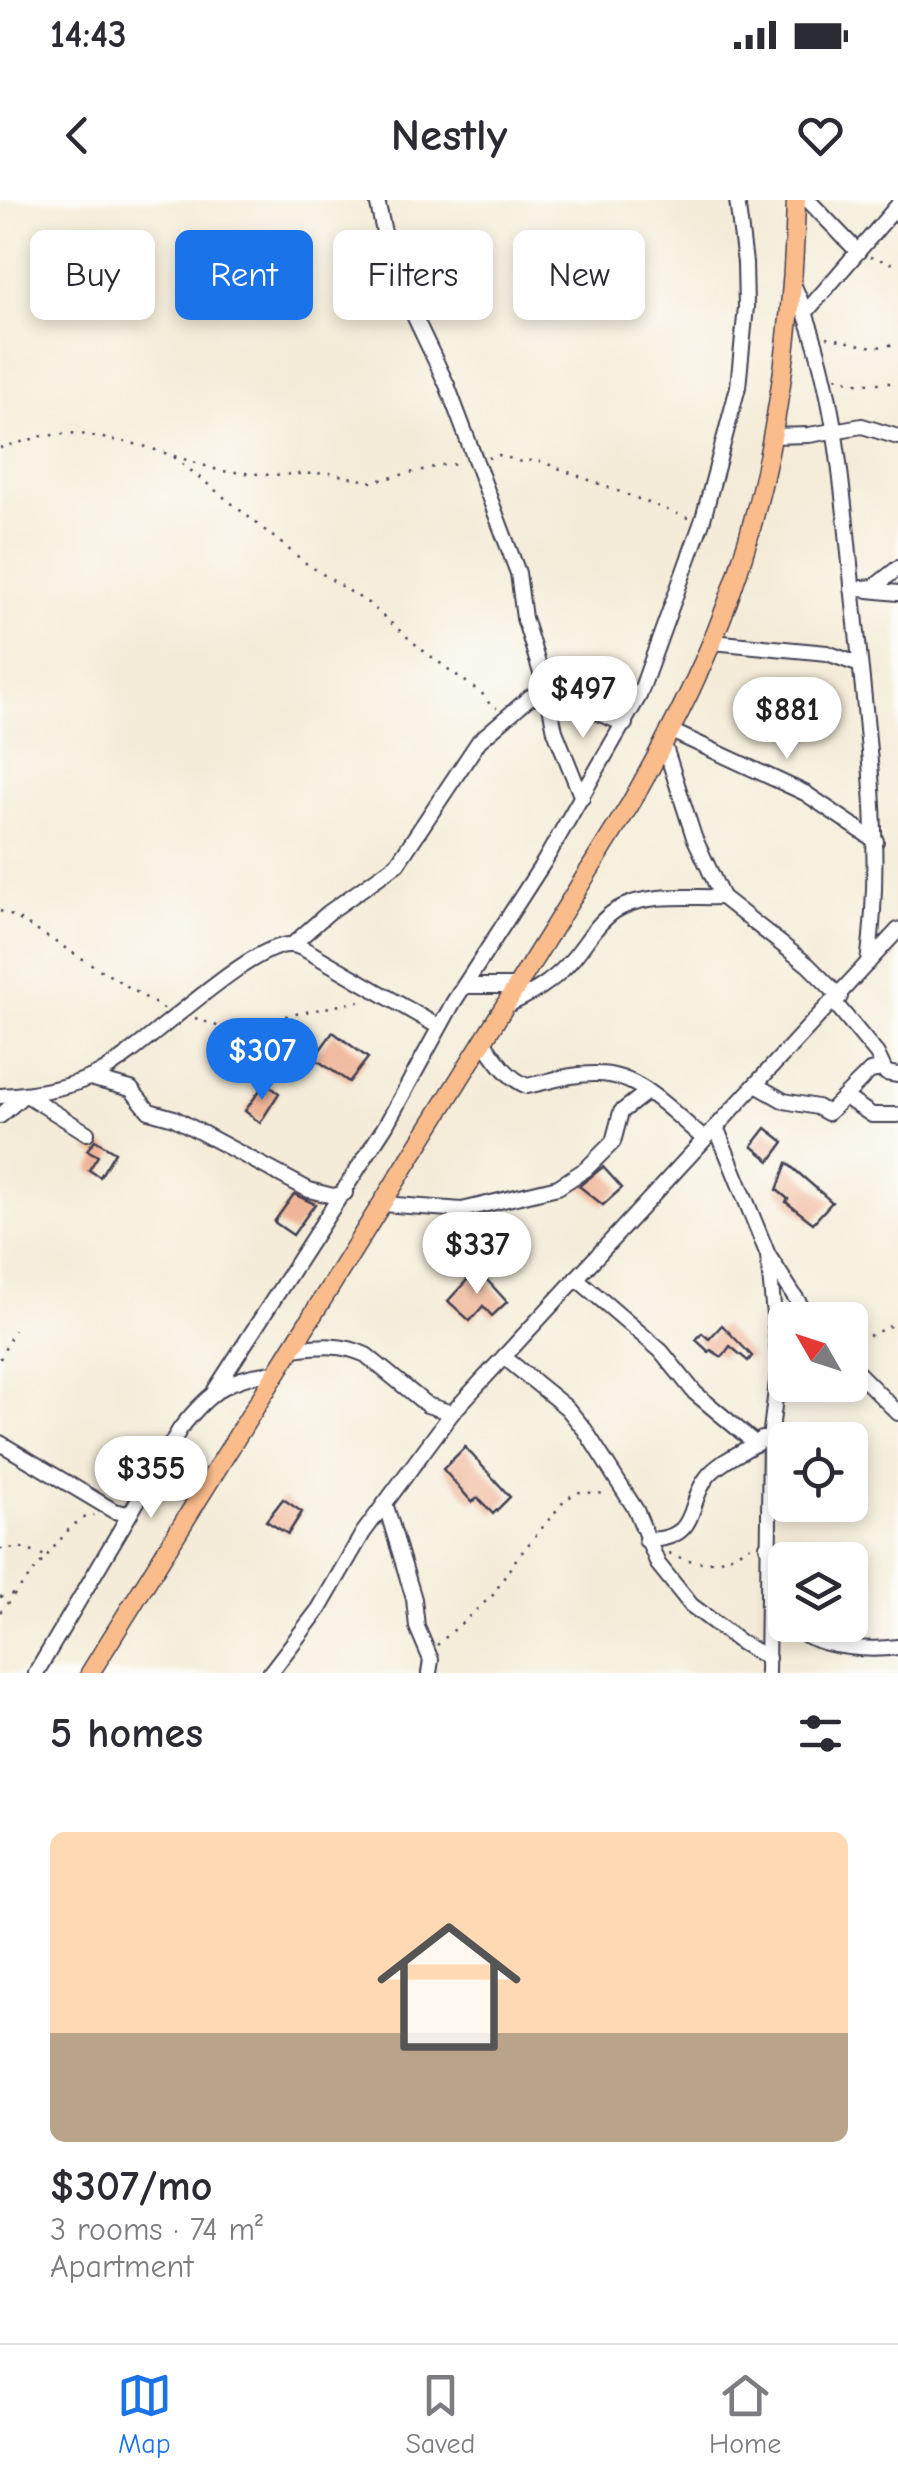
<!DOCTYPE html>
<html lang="en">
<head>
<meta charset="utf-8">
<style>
	body { margin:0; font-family:"Comic Neue",sans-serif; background:#f2f2f3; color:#2b2b33; height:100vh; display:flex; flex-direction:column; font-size:38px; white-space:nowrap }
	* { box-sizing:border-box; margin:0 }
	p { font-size:32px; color:#7c7c81 }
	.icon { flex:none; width:55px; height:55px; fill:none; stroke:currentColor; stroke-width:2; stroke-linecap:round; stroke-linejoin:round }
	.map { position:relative; height:1473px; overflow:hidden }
	.panel { display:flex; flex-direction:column; background:#fff; flex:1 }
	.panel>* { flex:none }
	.top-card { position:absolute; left:30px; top:30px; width:840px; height:90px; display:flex; gap:20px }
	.needle { width:65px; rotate:309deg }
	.buttons { position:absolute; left:768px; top:1102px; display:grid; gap:20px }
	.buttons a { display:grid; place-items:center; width:100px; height:100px; border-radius:15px; background:#fff; box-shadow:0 5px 15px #0003; font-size:50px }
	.price { position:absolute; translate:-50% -85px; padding:0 22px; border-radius:35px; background:#fff; color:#222; font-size:32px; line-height:65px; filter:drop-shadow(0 2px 5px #0008) }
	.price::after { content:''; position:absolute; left:50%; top:60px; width:30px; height:22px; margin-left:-15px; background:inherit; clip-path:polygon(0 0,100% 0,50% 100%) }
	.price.active { background:#1a73e8; color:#fff }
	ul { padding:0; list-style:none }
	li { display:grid; align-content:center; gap:20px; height:530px; padding:0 50px }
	li span { display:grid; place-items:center; height:310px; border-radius:15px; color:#555 }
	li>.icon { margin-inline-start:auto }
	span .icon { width:180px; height:180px; fill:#fffc; stroke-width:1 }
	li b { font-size:42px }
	h2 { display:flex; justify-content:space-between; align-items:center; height:120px; padding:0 50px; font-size:42px }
	.tag { padding:0 35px; border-radius:15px; background:#fff; box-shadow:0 5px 15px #0003; font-size:35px; line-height:90px }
	.tag.active { background:#1a73e8; color:#fff }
	.status { display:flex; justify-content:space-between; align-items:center; height:70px; padding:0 50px; background:#fff; direction:ltr }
	.status svg { height:28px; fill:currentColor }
	header { display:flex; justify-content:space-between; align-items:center; height:130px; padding:0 50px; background:#fff; font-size:45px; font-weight:700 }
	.tabs { display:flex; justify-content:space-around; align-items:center; height:140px; border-top:2px solid #e1e1e2; background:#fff; font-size:28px; color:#7c7c81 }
	.tabs a { display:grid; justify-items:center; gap:5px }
	.tabs .active { color:#1a73e8 }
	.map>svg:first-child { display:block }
	.building { fill:#efb598 }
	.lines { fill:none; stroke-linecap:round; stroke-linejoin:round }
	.minor-casing { stroke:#424053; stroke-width:18 }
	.major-casing { stroke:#424053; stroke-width:21 }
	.path { stroke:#424053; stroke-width:2.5; stroke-dasharray:2.5 8; stroke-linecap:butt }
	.minor { stroke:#fff; stroke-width:14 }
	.major { stroke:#fabc8b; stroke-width:18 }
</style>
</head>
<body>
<div class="status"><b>14:43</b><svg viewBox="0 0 49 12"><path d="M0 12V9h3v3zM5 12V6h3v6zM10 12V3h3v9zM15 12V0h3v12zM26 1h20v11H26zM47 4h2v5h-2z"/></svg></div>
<header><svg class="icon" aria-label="back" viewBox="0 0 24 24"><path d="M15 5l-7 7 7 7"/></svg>Nestly<svg class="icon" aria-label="heart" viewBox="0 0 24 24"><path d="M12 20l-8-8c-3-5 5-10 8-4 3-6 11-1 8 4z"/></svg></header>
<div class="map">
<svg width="898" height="1473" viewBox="0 0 898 1473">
	<rect width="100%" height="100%" fill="#fdfcf7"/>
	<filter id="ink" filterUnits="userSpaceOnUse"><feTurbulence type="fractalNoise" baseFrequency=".01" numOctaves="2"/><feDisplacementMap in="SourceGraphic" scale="20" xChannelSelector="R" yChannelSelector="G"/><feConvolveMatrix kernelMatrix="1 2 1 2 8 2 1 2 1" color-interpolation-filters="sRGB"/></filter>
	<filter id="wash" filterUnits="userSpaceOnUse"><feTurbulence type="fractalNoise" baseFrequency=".0048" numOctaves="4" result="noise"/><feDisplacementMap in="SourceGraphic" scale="40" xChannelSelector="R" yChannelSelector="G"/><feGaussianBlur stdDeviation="2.25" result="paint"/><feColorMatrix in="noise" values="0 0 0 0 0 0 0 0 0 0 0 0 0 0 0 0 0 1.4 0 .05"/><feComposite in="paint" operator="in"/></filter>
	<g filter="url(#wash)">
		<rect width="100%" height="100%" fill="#f4ecd8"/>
		<g id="blocks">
			<g class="building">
				<path d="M333 832 368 858 349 882 314 858Z"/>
				<path d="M265 883 279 893 260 923 245 911Z"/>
				<path d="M766 928 784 942 770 961 752 946Z"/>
				<path d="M95 940 115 952 100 977 89 970 98 956 87 950Z"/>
				<path d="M787 963 832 1002 813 1023 786 1002 788 999 777 990Z"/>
				<path d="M603 967 622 988 603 1005 579 986Z"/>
				<path d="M294 994 315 1004 293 1035 274 1022Z"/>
				<path d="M477 1069 507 1102 492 1116 483 1106 470 1121 448 1101Z"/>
				<path d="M722 1125 752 1156 748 1161 730 1146 722 1157 711 1150 709 1152 696 1140 702 1133 709 1139Z"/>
				<path d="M465 1247 510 1297 493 1314 478 1298 472 1302 443 1269Z"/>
				<path d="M283 1299 302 1312 288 1334 266 1321Z"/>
			</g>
		</g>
	</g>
	<g filter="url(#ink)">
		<use href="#blocks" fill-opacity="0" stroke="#424053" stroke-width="2.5"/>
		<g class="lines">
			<g class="minor-casing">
				<g id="minor">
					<path d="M377 0 392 69 447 185 518 373 524 418 541 473 557 495 568 501 625 524"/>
					<path d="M808 0 858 52"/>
					<path d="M794 86C838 181 844 311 855 414 867 530 884 647 868 763"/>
					<path d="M806 112 898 5"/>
					<path d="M772 236 809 235 862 226 898 237"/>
					<path d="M852 389 874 387 898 368"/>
					<path d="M868 390 898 393"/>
					<path d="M712 442 827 453 860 465"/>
					<path d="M548 496 555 531 582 598"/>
					<path d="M671 531 805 593 876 641"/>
					<path d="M664 544 694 637 722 697 808 765 840 797"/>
					<path d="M292 745 328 713 397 664 479 541 530 497 557 495"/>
					<path d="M464 786H517"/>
					<path d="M834 802 877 854 886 873 898 875"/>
					<path d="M505 806C530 795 551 783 569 763 586 745 598 718 622 707 651 693 691 698 722 697"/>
					<path d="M483 841C495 858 507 878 527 886 550 881 574 873 598 874 640 874 674 914 704 939"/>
					<path d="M90 878 131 889 149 911 174 918 309 990 333 996 345 993"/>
					<path d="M756 885 784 901 817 907 828 913 870 871 883 869"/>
					<path d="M0 896C34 894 67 889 98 874 143 851 250 742 291 745 298 745 306 750 313 754L439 827"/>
					<path d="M845 897 872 915H898"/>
					<path d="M0 916 25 894 87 933"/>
					<path d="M716 927 768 1055 810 1120"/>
					<path d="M383 1004 462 1010 558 987 586 969 613 942 621 912 647 892"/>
					<path d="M576 1078 661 1151 695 1193 756 1244"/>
					<path d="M293 1149C319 1146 341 1143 366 1155L427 1205 452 1213"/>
					<path d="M504 1157 567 1208 585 1230 636 1310 658 1364 691 1405 740 1442 768 1458"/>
					<path d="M850 1165 898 1213"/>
					<path d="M215 1190 386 925 453 803 544 662 639 496 703 319 738 187 746 107 745 63 737 0"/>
					<path d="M0 1243 114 1311 129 1314"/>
					<path d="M385 1303 414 1399 417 1427 431 1460 429 1473"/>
					<path d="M646 1340C702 1339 685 1304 708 1276 720 1261 746 1251 762 1239"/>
					<path d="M767 1346 785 1368"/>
					<path d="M807 1425 806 1435C830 1448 870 1451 898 1447"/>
					<path d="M36 1473 180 1229C209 1192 230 1175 278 1173"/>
					<path d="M270 1473 319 1409 363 1333 452 1213 898 730"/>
					<path d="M767 1473 770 1239 779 1165 768 1055"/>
				</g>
			</g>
			<g class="major-casing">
				<path id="major" d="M90 1473 631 603C672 530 711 455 737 375 777 253 793 128 796 0"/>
			</g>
			<g class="path">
				<path d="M870 57 898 65"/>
				<path d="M827 137C849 141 880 154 898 141"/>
				<path d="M836 177 855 183H898"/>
				<path d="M0 248 43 236 76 233 140 245 221 271 270 275 330 273 372 282 443 265 462 264"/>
				<path d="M174 257 307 364 368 403 421 449 485 496 490 505 497 508"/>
				<path d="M488 258 499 255 521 262 537 260 688 318"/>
				<path d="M0 711 15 717 164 809"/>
				<path d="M195 818 228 830 246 829 286 816 365 800"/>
				<path d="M850 1145 898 1122"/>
				<path d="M0 1159 14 1130"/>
				<path d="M0 1349 21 1348 46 1356"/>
				<path d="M669 1353C690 1363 712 1366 733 1355 742 1350 746 1347 755 1345"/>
				<path d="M0 1397 13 1394"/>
				<path d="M0 1412 70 1328 81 1319 94 1315"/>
				<path d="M437 1445 493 1395 514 1362 565 1300 578 1292 609 1294"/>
			</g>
			<use href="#minor" class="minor"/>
			<use href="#major" class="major"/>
		</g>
	</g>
</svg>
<div class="buttons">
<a><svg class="needle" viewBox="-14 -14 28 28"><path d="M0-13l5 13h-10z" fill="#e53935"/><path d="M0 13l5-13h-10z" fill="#7c7c81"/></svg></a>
<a><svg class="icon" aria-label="locate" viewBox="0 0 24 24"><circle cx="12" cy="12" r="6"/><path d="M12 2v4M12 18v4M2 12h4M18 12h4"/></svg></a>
<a><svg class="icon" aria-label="layers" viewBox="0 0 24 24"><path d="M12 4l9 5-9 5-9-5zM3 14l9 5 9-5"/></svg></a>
</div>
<b class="price" style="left:583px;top:541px">$497</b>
<b class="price" style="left:787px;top:562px">$881</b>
<b class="price active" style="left:262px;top:903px">$307</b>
<b class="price" style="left:477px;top:1097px">$337</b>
<b class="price" style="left:151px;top:1321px">$355</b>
<div class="top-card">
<a class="tag">Buy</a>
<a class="tag active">Rent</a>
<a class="tag">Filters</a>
<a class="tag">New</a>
</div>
</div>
<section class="panel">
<h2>5 homes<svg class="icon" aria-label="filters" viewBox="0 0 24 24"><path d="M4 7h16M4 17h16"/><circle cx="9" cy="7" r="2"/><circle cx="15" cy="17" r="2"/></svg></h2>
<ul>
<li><span style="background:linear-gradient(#ffd9b3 65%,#b9a48a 0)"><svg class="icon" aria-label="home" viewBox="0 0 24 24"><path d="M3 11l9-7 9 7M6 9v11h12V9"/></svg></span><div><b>$307/mo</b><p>3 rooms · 74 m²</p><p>Apartment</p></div></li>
</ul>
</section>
<nav class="tabs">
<a class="active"><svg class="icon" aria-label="map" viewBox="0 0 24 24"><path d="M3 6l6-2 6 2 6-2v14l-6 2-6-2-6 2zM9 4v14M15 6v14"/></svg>Map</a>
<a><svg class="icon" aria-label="saved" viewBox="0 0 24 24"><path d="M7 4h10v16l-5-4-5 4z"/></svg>Saved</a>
<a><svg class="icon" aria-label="home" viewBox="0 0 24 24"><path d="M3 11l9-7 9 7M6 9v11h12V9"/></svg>Home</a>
</nav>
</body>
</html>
